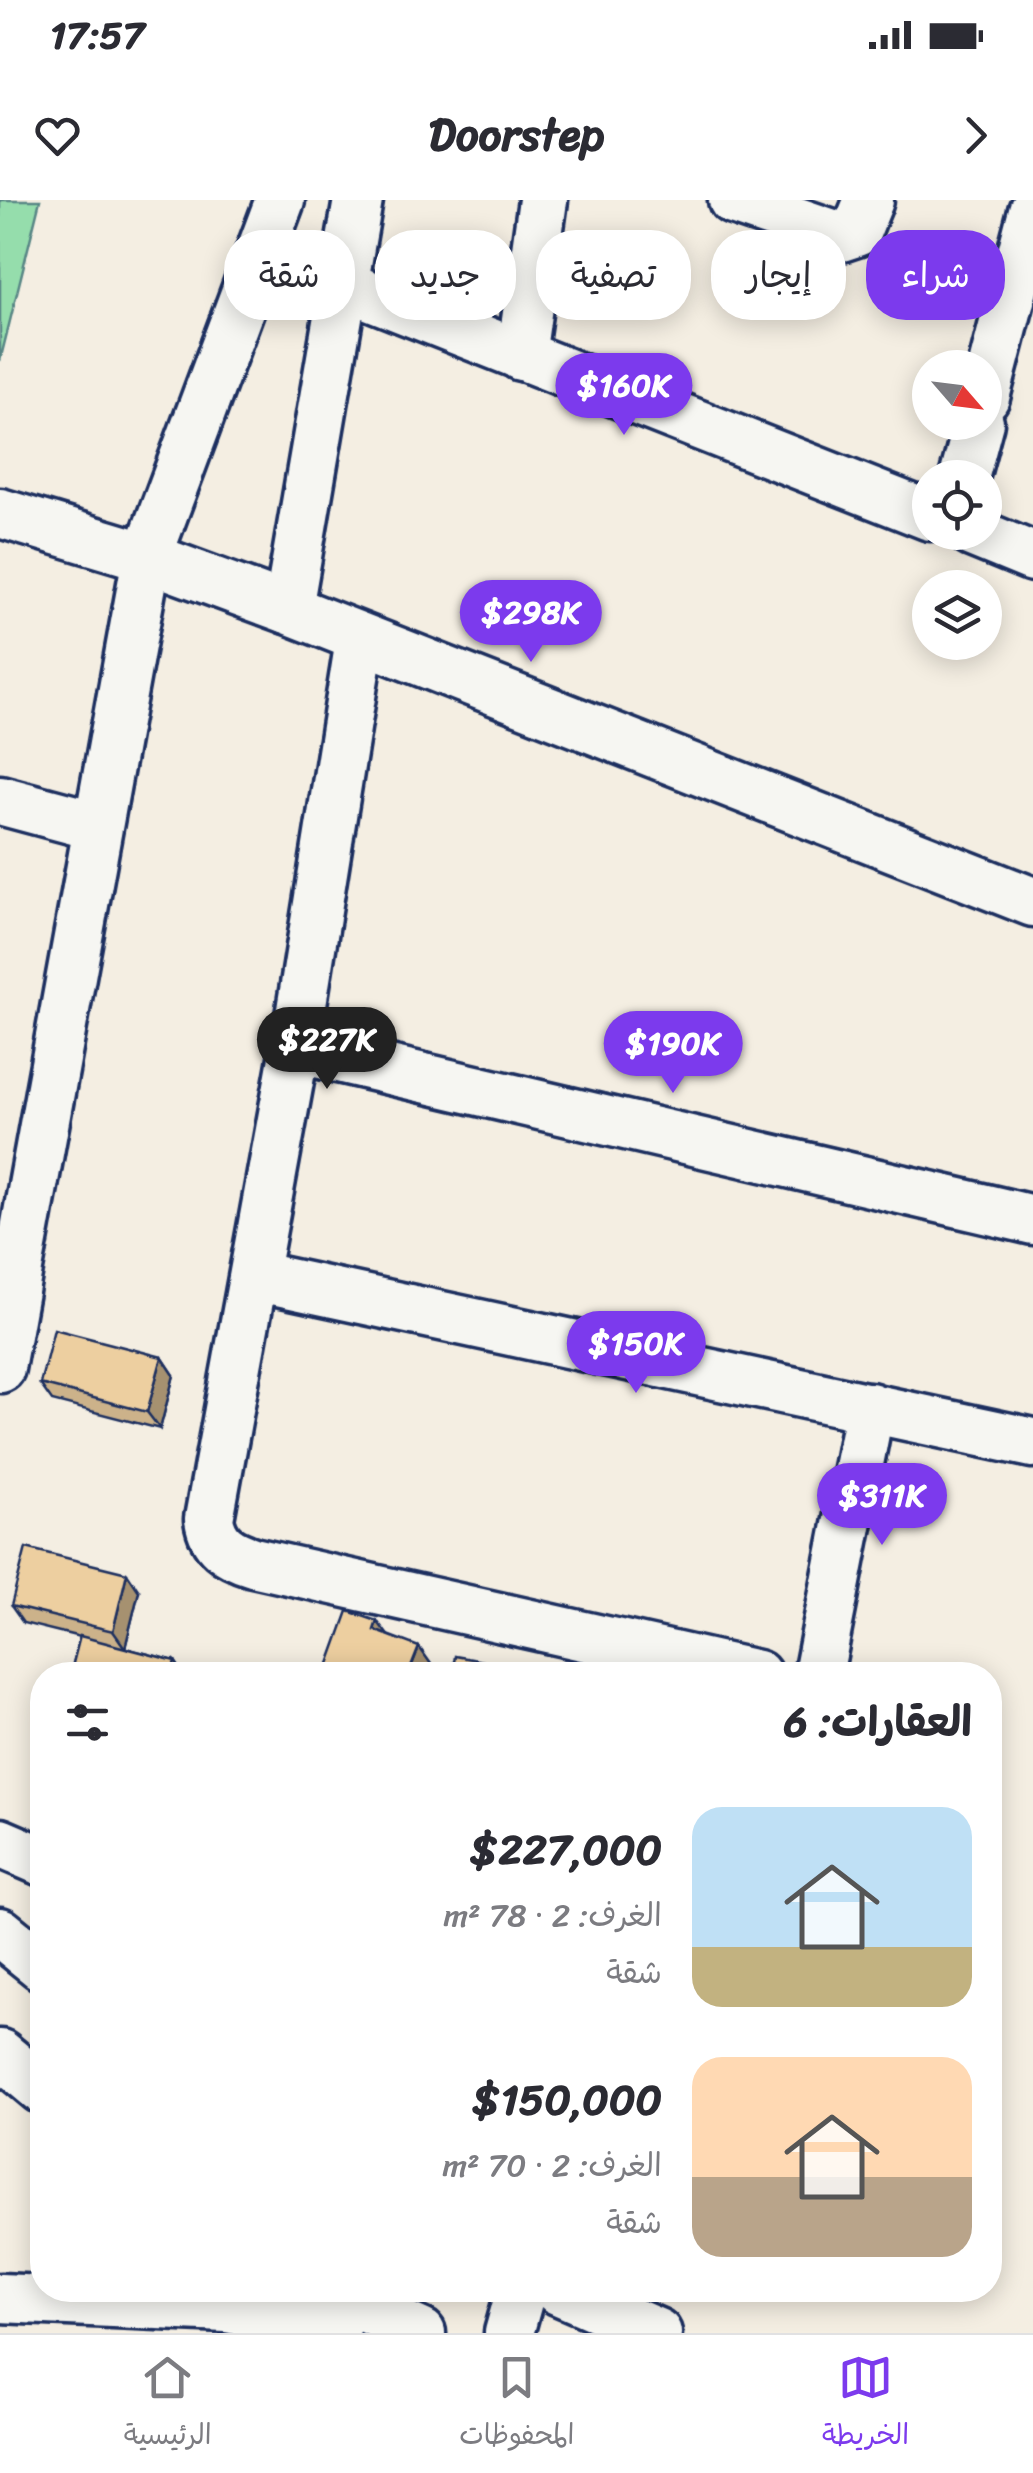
<!DOCTYPE html>
<html lang="ar">
<head>
<meta charset="utf-8">
<style>
	body { margin:0; font-family:Sriracha,"Playpen Sans Arabic",sans-serif; background:#f7f7f7; color:#2b2b33; direction:rtl; height:100vh; display:flex; flex-direction:column; font-size:38px; white-space:nowrap }
	* { box-sizing:border-box; margin:0 }
	p { font-size:32px; color:#7c7c81 }
	.icon { flex:none; width:55px; height:55px; fill:none; stroke:currentColor; stroke-width:2; stroke-linecap:round; stroke-linejoin:round }
	.map { position:relative; flex:1; overflow:hidden; direction:ltr }
	.details { position:absolute; left:30px; top:1462px; width:972px; height:640px; display:flex; flex-direction:column; background:#fff; border-radius:40px; box-shadow:0 5px 25px #0003; direction:rtl }
	.details>* { flex:none }
	.hud { position:absolute; left:30px; top:30px; width:975px; height:90px; direction:rtl; display:flex; gap:20px }
	.needle { width:65px; rotate:118deg }
	.controls { position:absolute; left:912px; top:150px; display:grid; gap:20px }
	.controls a { display:grid; place-items:center; width:90px; height:90px; border-radius:50%; background:#fff; box-shadow:0 5px 25px #0003; font-size:50px }
	.price { position:absolute; translate:-50% -85px; padding:0 22px; border-radius:35px; background:#7c3aed; color:#fff; font-size:32px; line-height:65px; filter:drop-shadow(0 2px 5px #0008) }
	.price::after { content:''; position:absolute; left:50%; top:60px; width:30px; height:22px; margin-left:-15px; background:inherit; clip-path:polygon(0 0,100% 0,50% 100%) }
	.price.active { background:#222; color:#fff }
	ul { padding:0; list-style:none }
	li { display:flex; align-items:center; gap:30px; height:250px; padding:0 30px }
	li span { display:grid; place-items:center; flex:none; width:280px; height:200px; border-radius:30px; color:#555 }
	li>.icon { margin-inline-start:auto }
	span .icon { width:120px; height:120px; fill:#fffc; stroke-width:1 }
	li b { font-size:42px }
	h2 { display:flex; justify-content:space-between; align-items:center; height:120px; padding:0 30px; font-size:42px }
	.pill { padding:0 35px; border-radius:40px; background:#fff; box-shadow:0 5px 25px #0003; font-size:35px; line-height:90px }
	.pill.active { background:#7c3aed; color:#fff }
	.status { display:flex; justify-content:space-between; align-items:center; height:70px; padding:0 50px; background:#fff; direction:ltr }
	.status svg { height:28px; fill:currentColor }
	header { display:flex; justify-content:space-between; align-items:center; height:130px; padding:0 30px; background:#fff; font-size:45px; font-weight:800 }
	.tab-bar { display:flex; justify-content:space-around; align-items:center; height:140px; border-top:2px solid #e1e1e2; background:#fff; font-size:28px; color:#7c7c81 }
	.tab-bar a { display:grid; justify-items:center; gap:5px }
	.tab-bar .active { color:#7c3aed }
	.map>svg:first-child { display:block }
	.grass { fill:#95ddac; stroke:#588685; stroke-width:2.5 }
	.lines { fill:none; stroke-linecap:round; stroke-linejoin:round }
	.minor-casing { stroke:#1b2f5e; stroke-width:55 }
	.minor { stroke:#f6f6f2; stroke-width:48 }
	.wall { fill:#ccb28a; stroke:#1b2f5e; stroke-width:2.5 }
	.shaded-wall { fill:#a69170; stroke:#1b2f5e; stroke-width:2.5 }
	.building { fill:#edcfa0; stroke:#1b2f5e; stroke-width:2.5 }
</style>
</head>
<body>
<div class="status"><b>17:57</b><svg viewBox="0 0 49 12"><path d="M0 12V9h3v3zM5 12V6h3v6zM10 12V3h3v9zM15 12V0h3v12zM26 1h20v11H26zM47 4h2v5h-2z"/></svg></div>
<header><svg class="icon" aria-label="forward" viewBox="0 0 24 24"><path d="M9 5l7 7-7 7"/></svg>Doorstep<svg class="icon" aria-label="heart" viewBox="0 0 24 24"><path d="M12 20l-8-8c-3-5 5-10 8-4 3-6 11-1 8 4z"/></svg></header>
<div class="map">
<svg width="1033" height="2133" viewBox="0 0 1033 2133">
	<rect width="100%" height="100%" fill="#f4eee2"/>
	<filter id="ink" filterUnits="userSpaceOnUse"><feTurbulence type="fractalNoise" baseFrequency=".01" numOctaves="2"/><feDisplacementMap in="SourceGraphic" scale="20" xChannelSelector="R" yChannelSelector="G"/><feConvolveMatrix kernelMatrix="1 2 1 2 8 2 1 2 1" color-interpolation-filters="sRGB"/></filter>
	<g filter="url(#ink)">
		<path class="grass" d="M0 0H40L0 161Z"/>
		<g class="lines">
			<g class="minor-casing">
				<g id="minor">
					<path d="M733 0 841 37 856 32 869 0"/>
					<path d="M346 86 930 316"/>
					<path d="M521 156 543 0"/>
					<path d="M985 197 1033 11"/>
					<path d="M964 278 979 222"/>
					<path d="M0 313 147 357 288 409 1033 702"/>
					<path d="M972 332 1033 357"/>
					<path d="M288 409 358 0"/>
					<path d="M360 440 295 848 209 1319C213 1345 228 1354 253 1362L757 1475"/>
					<path d="M0 600 97 626"/>
					<path d="M295 848 1033 1020"/>
					<path d="M255 1076 1033 1243"/>
					<path d="M0 1168 147 357 280 0"/>
					<path d="M818 1475 870 1207"/>
					<path d="M0 1643 42 1661"/>
					<path d="M0 1732 42 1766"/>
					<path d="M0 1854 42 1889"/>
					<path d="M326 2090 421 2133"/>
					<path d="M558 2090 657 2133"/>
					<path d="M0 2098 226 2108 336 2128"/>
					<path d="M509 2133 521 2090"/>
				</g>
			</g>
			<use href="#minor" class="minor"/>
		</g>
		<g class="wall">
			<path d="M162 1157 174 1175 160 1229 52 1201 40 1184Z"/>
			<path d="M139 1391 125 1448 175 1461 184 1475H70L80 1437 23 1423 11 1406Z"/>
		</g>
		<g class="shaded-wall">
			<path d="M162 1157 174 1175 160 1229 147 1212Z"/>
			<path d="M127 1373 139 1391 125 1448 113 1431Z"/>
			<path d="M377 1421 390 1438 374 1430Z"/>
			<path d="M419 1447 431 1464 427 1475H408Z"/>
			<path d="M175 1461 184 1475H171Z"/>
		</g>
		<g class="building">
			<path d="M54 1129 162 1157 147 1212 40 1184Z"/>
			<path d="M26 1348 127 1373 113 1431 11 1406Z"/>
			<path d="M348 1411 377 1421 374 1430 419 1447 408 1475H325Z"/>
			<path d="M80 1436 175 1461 171 1475H70Z"/>
			<path d="M455 1456 528 1469 527 1475H452Z"/>
		</g>
	</g>
</svg>
<div class="controls">
<a><svg class="needle" viewBox="-14 -14 28 28"><path d="M0-13l5 13h-10z" fill="#e53935"/><path d="M0 13l5-13h-10z" fill="#7c7c81"/></svg></a>
<a><svg class="icon" aria-label="locate" viewBox="0 0 24 24"><circle cx="12" cy="12" r="6"/><path d="M12 2v4M12 18v4M2 12h4M18 12h4"/></svg></a>
<a><svg class="icon" aria-label="layers" viewBox="0 0 24 24"><path d="M12 4l9 5-9 5-9-5zM3 14l9 5 9-5"/></svg></a>
</div>
<b class="price" style="left:624px;top:238px">$160K</b>
<b class="price" style="left:531px;top:465px">$298K</b>
<b class="price active" style="left:327px;top:892px">$227K</b>
<b class="price" style="left:673px;top:896px">$190K</b>
<b class="price" style="left:636px;top:1196px">$150K</b>
<b class="price" style="left:882px;top:1348px">$311K</b>
<div class="hud">
<a class="pill active">شراء</a>
<a class="pill">إيجار</a>
<a class="pill">تصفية</a>
<a class="pill">جديد</a>
<a class="pill">شقة</a>
</div>
<section class="details">
<h2>العقارات: 6<svg class="icon" aria-label="filters" viewBox="0 0 24 24"><path d="M4 7h16M4 17h16"/><circle cx="9" cy="7" r="2"/><circle cx="15" cy="17" r="2"/></svg></h2>
<ul>
<li><span style="background:linear-gradient(#bfe0f5 70%,#c2b280 0)"><svg class="icon" aria-label="home" viewBox="0 0 24 24"><path d="M3 11l9-7 9 7M6 9v11h12V9"/></svg></span><div><b>$227,000</b><p>الغرف: 2 · 78 m²</p><p>شقة</p></div></li>
<li><span style="background:linear-gradient(#ffd9b3 60%,#b9a48a 0)"><svg class="icon" aria-label="home" viewBox="0 0 24 24"><path d="M3 11l9-7 9 7M6 9v11h12V9"/></svg></span><div><b>$150,000</b><p>الغرف: 2 · 70 m²</p><p>شقة</p></div></li>
</ul>
</section>
</div>
<nav class="tab-bar">
<a class="active"><svg class="icon" aria-label="map" viewBox="0 0 24 24"><path d="M3 6l6-2 6 2 6-2v14l-6 2-6-2-6 2zM9 4v14M15 6v14"/></svg>الخريطة</a>
<a><svg class="icon" aria-label="saved" viewBox="0 0 24 24"><path d="M7 4h10v16l-5-4-5 4z"/></svg>المحفوظات</a>
<a><svg class="icon" aria-label="home" viewBox="0 0 24 24"><path d="M3 11l9-7 9 7M6 9v11h12V9"/></svg>الرئيسية</a>
</nav>
</body>
</html>
